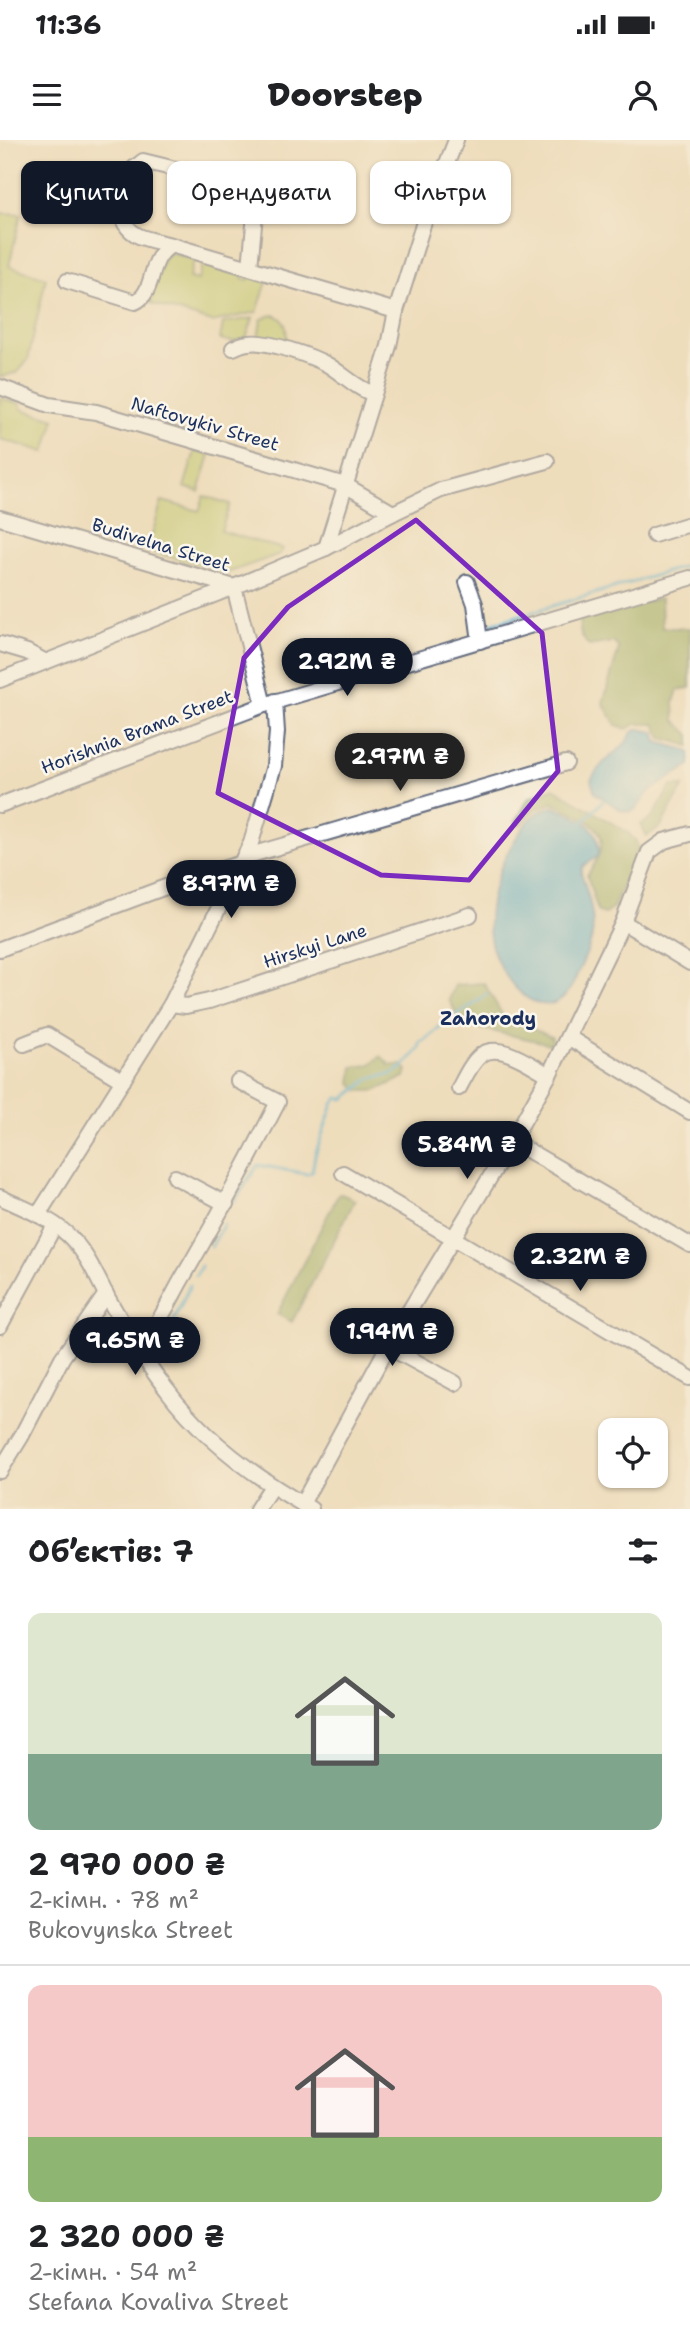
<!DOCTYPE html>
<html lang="uk">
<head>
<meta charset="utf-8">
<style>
	body { margin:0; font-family:"Shantell Sans",sans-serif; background:#f6f6f6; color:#202124; height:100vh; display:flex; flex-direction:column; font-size:26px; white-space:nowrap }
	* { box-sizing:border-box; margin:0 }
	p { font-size:23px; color:#757577 }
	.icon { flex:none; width:38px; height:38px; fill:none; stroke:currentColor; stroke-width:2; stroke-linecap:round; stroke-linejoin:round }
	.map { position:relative; height:1369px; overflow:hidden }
	.details { display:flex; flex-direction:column; background:#fff; flex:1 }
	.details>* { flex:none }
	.top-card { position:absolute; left:21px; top:21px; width:649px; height:63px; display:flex; gap:14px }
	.tools { position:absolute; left:598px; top:1278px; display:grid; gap:14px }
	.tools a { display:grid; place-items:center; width:70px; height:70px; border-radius:14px; background:#fff; box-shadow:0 2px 5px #0004; font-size:35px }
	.price { position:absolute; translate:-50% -60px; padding:0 16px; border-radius:24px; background:#111827; color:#fff; font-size:23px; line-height:46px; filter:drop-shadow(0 2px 4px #0008) }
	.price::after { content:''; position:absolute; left:50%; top:42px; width:21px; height:16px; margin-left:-10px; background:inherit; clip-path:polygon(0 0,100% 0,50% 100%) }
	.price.current { background:#222; color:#fff }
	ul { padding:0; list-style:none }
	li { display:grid; align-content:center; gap:14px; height:371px; padding:0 28px }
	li+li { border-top:2px solid #e0e0e0 }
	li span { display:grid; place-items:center; height:217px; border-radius:14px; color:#555 }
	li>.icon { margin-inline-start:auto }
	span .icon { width:126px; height:126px; fill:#fffc; stroke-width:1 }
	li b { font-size:30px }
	h2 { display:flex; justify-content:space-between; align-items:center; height:84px; padding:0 28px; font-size:30px }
	.pill { padding:0 24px; border-radius:14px; background:#fff; box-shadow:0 2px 5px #0004; font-size:24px; line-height:63px }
	.pill.current { background:#111827; color:#fff }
	.status { display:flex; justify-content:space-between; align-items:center; height:49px; padding:0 35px; background:#fff; direction:ltr }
	.status svg { height:19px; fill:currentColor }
	header { display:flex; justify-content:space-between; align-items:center; height:91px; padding:0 28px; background:#fff; font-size:32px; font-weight:800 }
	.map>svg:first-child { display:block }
	.green { fill:#bbc86a; stroke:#6b7c64; stroke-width:2 }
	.forest { fill:#94ac5e; stroke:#586e5e; stroke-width:2 }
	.water { fill:#53aed1; stroke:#376e98; stroke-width:2 }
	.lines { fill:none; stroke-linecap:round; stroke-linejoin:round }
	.stream { stroke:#53aed1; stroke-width:3.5 }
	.minor-casing { stroke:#656c7f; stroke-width:18 }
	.minor { stroke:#fff; stroke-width:14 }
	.marked { fill:none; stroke:#7b2cbf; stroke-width:5; stroke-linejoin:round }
	.labels { text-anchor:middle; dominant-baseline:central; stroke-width:5; stroke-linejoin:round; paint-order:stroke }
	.street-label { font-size:18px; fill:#1b2f5e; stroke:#fbf7ec }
	.neighbourhood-label { font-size:19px; font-weight:bold; fill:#1b2f5e; stroke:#fbf7ec }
</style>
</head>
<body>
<div class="status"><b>11:36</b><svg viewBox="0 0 49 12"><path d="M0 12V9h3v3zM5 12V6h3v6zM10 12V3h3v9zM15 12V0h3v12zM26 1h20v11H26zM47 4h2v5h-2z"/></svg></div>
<header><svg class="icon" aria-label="menu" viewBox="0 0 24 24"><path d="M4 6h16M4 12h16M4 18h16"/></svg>Doorstep<svg class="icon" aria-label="person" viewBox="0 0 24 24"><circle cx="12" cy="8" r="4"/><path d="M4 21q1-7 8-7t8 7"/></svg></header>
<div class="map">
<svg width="690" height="1369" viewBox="0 0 690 1369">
	<rect width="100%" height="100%" fill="#fbf7ec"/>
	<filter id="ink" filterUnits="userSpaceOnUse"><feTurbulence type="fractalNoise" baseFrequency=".0143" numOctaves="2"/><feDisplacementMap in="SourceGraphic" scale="14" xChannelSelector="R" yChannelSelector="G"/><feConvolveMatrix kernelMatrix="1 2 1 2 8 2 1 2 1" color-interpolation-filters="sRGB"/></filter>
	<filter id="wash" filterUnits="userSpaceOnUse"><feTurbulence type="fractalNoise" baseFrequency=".00686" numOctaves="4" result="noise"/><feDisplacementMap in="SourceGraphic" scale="28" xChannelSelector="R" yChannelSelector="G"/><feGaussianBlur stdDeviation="1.57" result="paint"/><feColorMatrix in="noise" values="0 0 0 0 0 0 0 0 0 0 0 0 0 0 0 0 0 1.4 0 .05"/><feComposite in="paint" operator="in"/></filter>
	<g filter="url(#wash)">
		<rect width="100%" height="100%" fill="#edb"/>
		<g class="green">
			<path d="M0 73 21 74 9 126 46 138 28 220 18 232 0 237Z"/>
			<path d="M169 113 194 119 189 138 198 140 203 122 243 134 242 138 248 140 250 137 267 142 257 172 212 182 152 164V162L149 160 164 117Z"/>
			<path d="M274 175C289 179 286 193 287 206L258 199 261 180 268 176Z"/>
			<path d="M253 178 246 198 233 202 220 199 223 183Z"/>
			<path d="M0 258 21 264V269L55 279 45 312 0 299Z"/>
			<path d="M195 311 210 315 199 352 184 347Z"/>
			<path d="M204 356 230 364 221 391 283 409 280 414 227 433 147 411 162 361 199 371Z"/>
		</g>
		<g class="forest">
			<path d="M661 458 662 488H690V548L678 550 674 562 675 580 690 595V606L662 598 655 584H636L627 589 616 585 603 563 619 508 613 502 589 506C581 497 578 490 580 477Z"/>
			<path d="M671 646H684L661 686 647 696 640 685 652 678Z"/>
			<path d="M554 648 627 692 636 701 638 709 613 768 605 774 598 772 587 735C620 690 593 683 553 663L535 669 520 685 516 682 529 658Z"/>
			<path d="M484 843 503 876 552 897 551 904 463 885 449 860 455 845Z"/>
			<path d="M381 916 390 925H402L407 930 405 937 375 951H359L351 943 353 927 369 925Z"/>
			<path d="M339 1053 355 1060 292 1182 277 1174Z"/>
		</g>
		<g class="water">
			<path d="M639 589 655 592 657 602 686 610 690 613V625L650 651 636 669 629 672 621 670 595 653 591 640C602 617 626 610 632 592Z"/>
			<path d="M554 667C579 679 602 684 598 716L583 726 581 732C587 753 597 778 591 800 588 812 582 824 577 835 554 894 509 853 494 813 482 783 493 742 507 714 513 702 527 679 539 672 543 669 549 668 554 667Z"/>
		</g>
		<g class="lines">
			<g class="stream">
				<path d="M492 484 690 425"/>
				<path d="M582 683 604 660"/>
				<path d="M234 1061 258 1025 307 1034 312 1032 315 1015 333 964 338 958 344 959 371 938 392 934 402 928 419 909 420 902C434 897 438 885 450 878 464 870 475 865 487 854"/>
				<path d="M211 1107 224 1084"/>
				<path d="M196 1135 201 1126"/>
				<path d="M160 1206 166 1199 190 1145"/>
			</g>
		</g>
	</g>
	<g filter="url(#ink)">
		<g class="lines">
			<g class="minor-casing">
				<g id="minor">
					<path d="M171 105C161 102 148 100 139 96 115 85 115 51 130 32 133 28 139 25 143 21L245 46 254 57 256 64 250 127"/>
					<path d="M67 141 135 162C152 154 150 131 159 117 162 112 167 108 171 105L396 171"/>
					<path d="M233 208C238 206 243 203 249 203 266 200 312 216 328 225 343 234 357 249 374 254"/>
					<path d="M0 247 49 265 96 272 345 345 393 373"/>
					<path d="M385 377 441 350 547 321"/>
					<path d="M0 378 234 447 264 565"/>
					<path d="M654 395 690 384"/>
					<path d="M326 408 389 206 396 171 423 85 456 0"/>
					<path d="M467 442 475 464 480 501"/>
					<path d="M0 504 27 512 44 521"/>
					<path d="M0 540 234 447 326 408 393 373"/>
					<path d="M0 665 264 565 690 438"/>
					<path d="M244 717 566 623"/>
					<path d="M623 782 690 823"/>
					<path d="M0 809 187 739 239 724"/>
					<path d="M171 864 186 866 209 861 470 775"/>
					<path d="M568 897 690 972"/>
					<path d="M24 904 47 895 123 941"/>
					<path d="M459 948C465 937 471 923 481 915 500 901 532 926 549 935"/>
					<path d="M512 1001 690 1105"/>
					<path d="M343 1033 690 1238"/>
					<path d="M175 1037 226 1064"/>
					<path d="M0 1057C25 1069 54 1079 73 1100 89 1117 98 1140 109 1160 127 1191 145 1222 167 1250 204 1300 258 1339 311 1369"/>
					<path d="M38 1075 171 864 251 703 274 626 277 592 275 561"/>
					<path d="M344 1183 455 1243"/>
					<path d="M0 1186 55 1085"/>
					<path d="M136 1207C158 1189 169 1161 183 1137 217 1079 248 1021 278 962L238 941"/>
					<path d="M0 1331 21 1297 62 1218 106 1154"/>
					<path d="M302 1364 388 1206 512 1001 549 935 623 782 649 712 664 701 690 694"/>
					<path d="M257 1369 272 1346"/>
				</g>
			</g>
			<use href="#minor" class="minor"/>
		</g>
	</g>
	<path d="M0 0H690V1369H0ZM416 380 542 493 558 631 469 740 381 735 218 653 244 518 288 467Z" fill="#edb" fill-opacity=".55" fill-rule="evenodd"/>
	<path class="marked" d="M416 380 542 493 558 631 469 740 381 735 218 653 244 518 288 467Z"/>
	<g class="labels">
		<g class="street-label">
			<text transform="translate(205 284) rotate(16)">Naftovykiv Street</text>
			<text transform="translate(161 405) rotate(17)">Budivelna Street</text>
			<text transform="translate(137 592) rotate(-21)">Horishnia Brama Street</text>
			<text transform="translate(315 806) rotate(-18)">Hirskyi Lane</text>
		</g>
		<g class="neighbourhood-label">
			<text x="488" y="878">Zahorody</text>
		</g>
	</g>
</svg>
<div class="tools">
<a><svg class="icon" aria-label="locate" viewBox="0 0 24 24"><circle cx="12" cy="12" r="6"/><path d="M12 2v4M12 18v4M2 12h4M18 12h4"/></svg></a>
</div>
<b class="price" style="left:347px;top:558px">2.92M ₴</b>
<b class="price current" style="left:400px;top:653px">2.97M ₴</b>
<b class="price" style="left:231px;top:780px">8.97M ₴</b>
<b class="price" style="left:467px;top:1041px">5.84M ₴</b>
<b class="price" style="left:580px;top:1153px">2.32M ₴</b>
<b class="price" style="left:392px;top:1228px">1.94M ₴</b>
<b class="price" style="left:135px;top:1237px">9.65M ₴</b>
<div class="top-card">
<a class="pill current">Купити</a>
<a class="pill">Орендувати</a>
<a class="pill">Фільтри</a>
</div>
</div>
<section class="details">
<h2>Об’єктів: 7<svg class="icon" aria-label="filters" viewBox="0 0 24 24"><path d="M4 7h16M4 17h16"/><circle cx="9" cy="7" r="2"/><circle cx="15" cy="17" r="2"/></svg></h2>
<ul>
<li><span style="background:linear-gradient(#dfe7d0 65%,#7fa58c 0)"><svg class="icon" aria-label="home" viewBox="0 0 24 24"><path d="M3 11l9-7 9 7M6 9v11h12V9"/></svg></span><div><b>2 970 000 ₴</b><p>2-кімн. · 78 m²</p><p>Bukovynska Street</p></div></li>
<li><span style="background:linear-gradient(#f6c9c9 70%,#8fb573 0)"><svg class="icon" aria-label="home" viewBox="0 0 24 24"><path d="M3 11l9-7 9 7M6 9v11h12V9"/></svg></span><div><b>2 320 000 ₴</b><p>2-кімн. · 54 m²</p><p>Stefana Kovaliva Street</p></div></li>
</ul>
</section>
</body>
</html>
